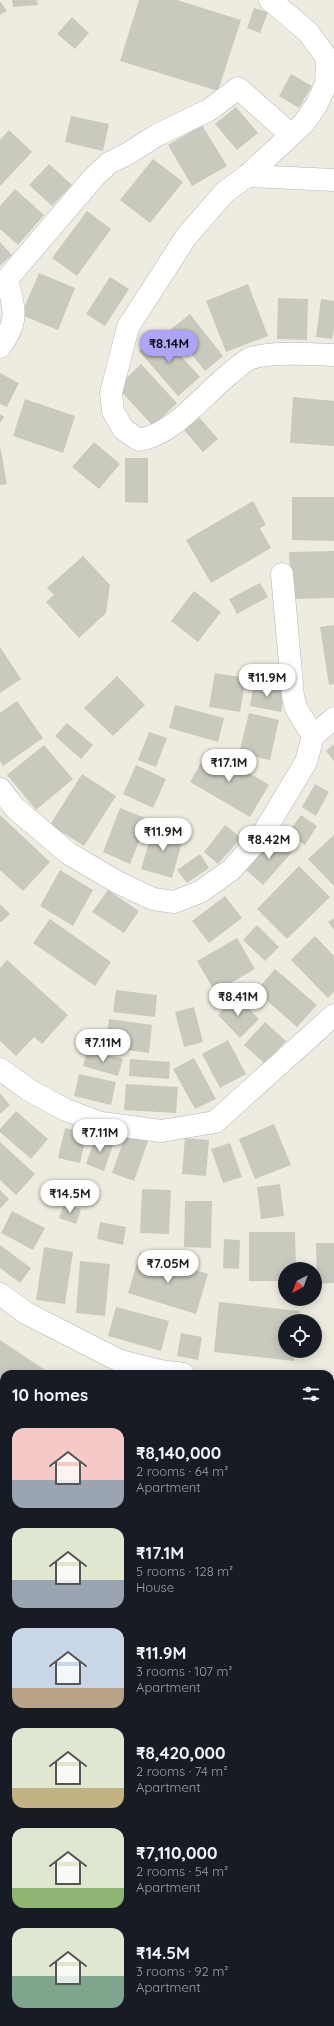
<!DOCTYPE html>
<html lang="en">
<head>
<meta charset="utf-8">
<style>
	body { margin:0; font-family:Quicksand,sans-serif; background:#20242c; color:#f1f3f6; height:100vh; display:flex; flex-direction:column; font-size:15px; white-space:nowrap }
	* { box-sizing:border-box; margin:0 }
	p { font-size:13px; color:#9ea1a6 }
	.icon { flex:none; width:22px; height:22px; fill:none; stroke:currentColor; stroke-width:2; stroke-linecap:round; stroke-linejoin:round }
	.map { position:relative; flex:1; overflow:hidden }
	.details { position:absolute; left:0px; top:1370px; width:334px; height:656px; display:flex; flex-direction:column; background:#171b24; border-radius:12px 12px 0 0; box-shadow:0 2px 10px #0003 }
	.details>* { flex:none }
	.needle { width:26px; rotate:221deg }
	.tools { position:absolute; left:278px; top:1262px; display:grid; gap:8px }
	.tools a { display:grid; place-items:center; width:44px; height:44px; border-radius:50%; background:#171b24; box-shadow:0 2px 10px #0003; font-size:20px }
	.price { position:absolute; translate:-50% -34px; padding:0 9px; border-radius:14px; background:#fff; color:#222; font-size:13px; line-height:26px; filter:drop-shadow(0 1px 2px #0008) }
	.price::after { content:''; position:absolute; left:50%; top:24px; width:12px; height:9px; margin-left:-6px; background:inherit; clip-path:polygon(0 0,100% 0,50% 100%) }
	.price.active { background:#ada3f8; color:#111 }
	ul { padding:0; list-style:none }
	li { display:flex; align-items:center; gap:12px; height:100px; padding:0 12px }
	li span { display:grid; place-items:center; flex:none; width:112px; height:80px; border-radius:12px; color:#555 }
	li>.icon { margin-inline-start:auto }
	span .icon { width:48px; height:48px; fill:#fffc; stroke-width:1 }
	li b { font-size:17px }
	h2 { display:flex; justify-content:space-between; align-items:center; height:48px; padding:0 12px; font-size:17px }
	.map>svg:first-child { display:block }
	.building { fill:#cac9be }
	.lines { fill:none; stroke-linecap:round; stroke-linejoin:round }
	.street-casing { stroke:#b5b3c0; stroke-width:23 }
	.primary-casing { stroke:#cdcdcd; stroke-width:23 }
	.street { stroke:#fff; stroke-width:22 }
	.primary { stroke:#e5f162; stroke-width:22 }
</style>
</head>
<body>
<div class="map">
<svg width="334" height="2026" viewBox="0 0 334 2026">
	<rect width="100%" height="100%" fill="#eeece0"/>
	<g class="building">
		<path d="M12 0H37L38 5 13 7Z"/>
		<path d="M139 0H177L241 20 218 91 120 61Z"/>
		<path d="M0 1 7 11 0 15Z"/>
		<path d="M254 8 268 12 260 33 247 28Z"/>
		<path d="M72 17 89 33 75 49 57 34Z"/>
		<path d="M291 74 312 86 299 108 279 96Z"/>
		<path d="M236 107 258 133 237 150 215 124Z"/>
		<path d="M71 116 109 124 103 151 65 142Z"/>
		<path d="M202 125 227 166 192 186 168 145Z"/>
		<path d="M9 130 32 152 0 186V140Z"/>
		<path d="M153 159 183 182 150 223 120 200Z"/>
		<path d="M49 164 72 185 52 206 29 185Z"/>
		<path d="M15 189 44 215 18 245 0 229V206Z"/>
		<path d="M87 211 111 229 77 276 52 258Z"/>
		<path d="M0 242 12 255 0 266Z"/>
		<path d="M39 273 75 288 58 330 21 315Z"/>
		<path d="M110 277 129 289 105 326 86 314Z"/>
		<path d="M248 284 268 336 226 352 206 301Z"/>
		<path d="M278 298 308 299 307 340 277 339Z"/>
		<path d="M321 299 334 301V330L332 339 316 337Z"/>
		<path d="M190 314 223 356 205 371 171 329Z"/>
		<path d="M160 333 200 377 178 396 139 351Z"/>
		<path d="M141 364 177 403 153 426 117 387Z"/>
		<path d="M0 373 19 383 7 407 0 404Z"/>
		<path d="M293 397 334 401V446L290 443Z"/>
		<path d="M25 399 75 416 63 453 13 436Z"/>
		<path d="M0 414 4 417 0 423Z"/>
		<path d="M199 417 218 439 203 452 184 430Z"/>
		<path d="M94 442 120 464 99 489 72 467Z"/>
		<path d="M0 446 7 484 0 485Z"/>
		<path d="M125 458H148V503L125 502Z"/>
		<path d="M292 497H334V541L292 540Z"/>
		<path d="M253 501 266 525 260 528 271 548 211 583 186 540Z"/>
		<path d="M334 551V598L291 599 289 552Z"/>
		<path d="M83 556 110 585 106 613 79 638 46 602 54 595 47 588Z"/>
		<path d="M260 583 268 597 237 614 229 599Z"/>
		<path d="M194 591 221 612 198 642 171 621Z"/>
		<path d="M334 625V684L329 685 320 627Z"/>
		<path d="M0 647 21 679 0 693Z"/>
		<path d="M215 673 246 678 240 712 209 707Z"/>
		<path d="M117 676 145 705 113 736 84 708Z"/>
		<path d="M254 683 285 690 281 712 250 706Z"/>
		<path d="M17 701 43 738 3 766 0 761V713Z"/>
		<path d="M175 705 224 718 218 742 169 728Z"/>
		<path d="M249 713 279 720 270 760 239 753Z"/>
		<path d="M67 723 93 745 81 759 55 736Z"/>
		<path d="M149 732 167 738 156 767 138 760Z"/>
		<path d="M334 744V761L326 751Z"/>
		<path d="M44 745 73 779 36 810 7 775Z"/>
		<path d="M209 749 269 785 250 817 190 782Z"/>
		<path d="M136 765 166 779 153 808 123 794Z"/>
		<path d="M82 774 116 796 84 846 50 825Z"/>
		<path d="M315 784 329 792 316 816 302 807Z"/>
		<path d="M120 808 148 819 130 864 103 852Z"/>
		<path d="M0 815 50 862 23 891 0 870Z"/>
		<path d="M301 815 317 826 305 845 288 833Z"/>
		<path d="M225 825 241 838 218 864 204 852Z"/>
		<path d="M154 826 184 835 172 878 141 869Z"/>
		<path d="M275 835 293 851 263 885 245 869Z"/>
		<path d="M334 835V886L308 859Z"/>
		<path d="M200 854 209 868 187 883 177 870Z"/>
		<path d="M299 866 330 897 287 939 257 909Z"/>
		<path d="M60 870 93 890 73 926 40 906Z"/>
		<path d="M108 890 139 911 124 933 92 912Z"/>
		<path d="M225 896 242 918 209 943 192 921Z"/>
		<path d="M0 904 10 914 0 923Z"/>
		<path d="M334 918V930L328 922Z"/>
		<path d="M50 919 111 962 95 986 33 943Z"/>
		<path d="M257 925 279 947 265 961 243 940Z"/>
		<path d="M315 936 334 956V992L328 998 291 960Z"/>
		<path d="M237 938 255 969 215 992 197 961Z"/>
		<path d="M7 960 68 1015 42 1044 34 1037 16 1056 0 1041V968Z"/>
		<path d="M275 969 317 1005 297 1027 256 991Z"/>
		<path d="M116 990 157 995 155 1017 113 1012Z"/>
		<path d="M236 996 259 1019 240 1038 218 1015Z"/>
		<path d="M194 1007 203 1042 184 1047 175 1012Z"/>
		<path d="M109 1019 152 1025 149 1053 105 1047Z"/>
		<path d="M265 1022 286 1041 265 1064 244 1045Z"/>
		<path d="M228 1040 246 1074 220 1088 202 1054Z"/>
		<path d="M87 1050 123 1059 118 1076 83 1066Z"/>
		<path d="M194 1058 216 1099 195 1109 173 1069Z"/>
		<path d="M130 1059 170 1062 169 1079 129 1076Z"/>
		<path d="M79 1074 116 1082 111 1105 74 1096Z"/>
		<path d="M126 1084 178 1087 176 1113 124 1110Z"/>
		<path d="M0 1093 10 1105 0 1114Z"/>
		<path d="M16 1111 48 1139 31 1159 0 1132V1129Z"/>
		<path d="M274 1124 291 1165 255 1179 239 1139Z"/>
		<path d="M65 1128 87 1133 80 1163 58 1158Z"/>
		<path d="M126 1134 148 1141 134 1181 112 1173Z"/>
		<path d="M96 1136 114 1142 104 1171 86 1164Z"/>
		<path d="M185 1138 209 1140 206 1176 182 1174Z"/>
		<path d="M0 1142 35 1174 16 1195 0 1180Z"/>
		<path d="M230 1143 242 1177 223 1183 211 1149Z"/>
		<path d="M280 1184 284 1216 261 1219 257 1187Z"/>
		<path d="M142 1189 171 1190 169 1234 140 1233Z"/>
		<path d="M0 1190 9 1199 0 1209Z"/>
		<path d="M185 1201H212L211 1248 184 1247Z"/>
		<path d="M64 1203 81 1209 76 1224 59 1218Z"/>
		<path d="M12 1211 45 1228 33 1250 1 1233Z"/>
		<path d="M100 1222 126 1227 123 1245 97 1239Z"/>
		<path d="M249 1232H295L296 1269H285V1281H249Z"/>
		<path d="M224 1239 240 1240 239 1269 223 1268Z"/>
		<path d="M316 1243H334V1283L317 1284Z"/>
		<path d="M0 1245 31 1268 20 1283 0 1268Z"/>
		<path d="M44 1247 73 1252 65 1304 36 1300Z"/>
		<path d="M140 1253 208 1274 196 1314 128 1293Z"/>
		<path d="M80 1261 110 1264 105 1316 76 1313Z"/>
		<path d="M219 1302 300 1311 298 1321H285V1351H295L294 1361 214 1352Z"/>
		<path d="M116 1307 169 1321 161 1351 108 1336Z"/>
		<path d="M181 1333 202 1337 198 1360 177 1356Z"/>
		<path d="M0 1340 51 1374H4V1388L0 1385Z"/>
		<path d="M0 1399 4 1402V1455L0 1452Z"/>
		<path d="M330 1401 334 1403V1425L330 1423Z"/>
		<path d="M334 1458V1469L330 1468Z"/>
		<path d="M334 1519V1550L330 1548V1528Z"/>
		<path d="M4 1531V1565L0 1567V1533Z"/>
		<path d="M330 1585 334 1587 330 1596Z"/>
		<path d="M0 1604 4 1609V1616L0 1619Z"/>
		<path d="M330 1632 334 1635V1710L330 1707Z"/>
		<path d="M4 1635V1649L0 1642V1637Z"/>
		<path d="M4 1695V1719L0 1722V1698Z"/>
		<path d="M4 1735V1782L0 1785V1738Z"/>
		<path d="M2 1847 4 1848V1881L0 1880V1852Z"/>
		<path d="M0 1899 4 1900V1934L0 1933Z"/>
		<path d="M119 2022H131L130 2026Z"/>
		<path d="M187 2022H207L205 2026H186Z"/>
	</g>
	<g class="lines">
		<g class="street-casing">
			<g id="street">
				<path d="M270 0 308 32 327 58 326 84 317 104 304 123 247 176 225 192 186 237 128 327 111 393 113 411 123 429 139 440C175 434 203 394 232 372 237 368 243 362 249 359 268 351 313 354 334 355"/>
				<path d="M247 176 334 180"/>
				<path d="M0 347C20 320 14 309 7 279L94 177 109 163 129 153 157 135 209 110 238 88 290 134"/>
				<path d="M282 574 293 696 296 708 313 736"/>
				<path d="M0 789 15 808 68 853 117 882 153 899 174 902 200 892 231 870 248 851 262 835 306 762 313 736 334 718"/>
				<path d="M0 1069 29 1090 66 1110 101 1123 161 1131 215 1122 334 1015"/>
				<path d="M0 1294 26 1313 120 1361 160 1371 183 1374"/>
				<path d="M330 1387 334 1389"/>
				<path d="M0 1802 4 1797"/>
				<path d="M330 1809 334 1811"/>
				<path d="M0 2009 4 2016"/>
			</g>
		</g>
		<g class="primary-casing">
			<g id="primary">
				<path d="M0 1467 4 1470"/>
				<path d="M330 1733 334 1735"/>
			</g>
		</g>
		<use href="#street" class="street"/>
		<use href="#primary" class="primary"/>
	</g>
</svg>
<div class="tools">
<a><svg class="needle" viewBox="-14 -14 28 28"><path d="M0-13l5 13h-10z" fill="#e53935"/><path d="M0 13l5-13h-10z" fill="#9ea1a6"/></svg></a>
<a><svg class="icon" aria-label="locate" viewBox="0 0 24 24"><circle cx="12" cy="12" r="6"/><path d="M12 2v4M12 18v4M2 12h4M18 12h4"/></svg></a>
</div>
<b class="price active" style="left:169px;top:364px">₹8.14M</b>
<b class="price" style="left:267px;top:698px">₹11.9M</b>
<b class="price" style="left:229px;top:783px">₹17.1M</b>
<b class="price" style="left:163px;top:852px">₹11.9M</b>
<b class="price" style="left:269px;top:860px">₹8.42M</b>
<b class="price" style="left:238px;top:1017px">₹8.41M</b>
<b class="price" style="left:103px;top:1063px">₹7.11M</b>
<b class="price" style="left:100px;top:1153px">₹7.11M</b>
<b class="price" style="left:70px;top:1214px">₹14.5M</b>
<b class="price" style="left:168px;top:1284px">₹7.05M</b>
<section class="details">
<h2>10 homes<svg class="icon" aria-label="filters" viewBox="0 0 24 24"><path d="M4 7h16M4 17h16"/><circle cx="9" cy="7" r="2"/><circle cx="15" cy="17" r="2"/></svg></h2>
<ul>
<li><span style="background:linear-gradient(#f6c9c9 65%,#9aa5b1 0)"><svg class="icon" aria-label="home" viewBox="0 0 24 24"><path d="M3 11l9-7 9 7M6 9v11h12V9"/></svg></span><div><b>₹8,140,000</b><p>2 rooms · 64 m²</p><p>Apartment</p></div></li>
<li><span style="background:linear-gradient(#dfe7d0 65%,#9aa5b1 0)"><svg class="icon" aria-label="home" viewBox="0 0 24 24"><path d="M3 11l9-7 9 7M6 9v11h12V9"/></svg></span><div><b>₹17.1M</b><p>5 rooms · 128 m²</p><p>House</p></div></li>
<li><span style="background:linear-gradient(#c9d6e8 75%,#b9a48a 0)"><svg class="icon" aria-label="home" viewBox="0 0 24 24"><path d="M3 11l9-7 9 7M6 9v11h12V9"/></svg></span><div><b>₹11.9M</b><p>3 rooms · 107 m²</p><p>Apartment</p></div></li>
<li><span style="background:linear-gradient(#dfe7d0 75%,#c2b280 0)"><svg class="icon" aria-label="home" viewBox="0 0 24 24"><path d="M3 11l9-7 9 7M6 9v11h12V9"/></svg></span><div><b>₹8,420,000</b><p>2 rooms · 74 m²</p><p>Apartment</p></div></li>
<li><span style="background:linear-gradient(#dfe7d0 75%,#8fb573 0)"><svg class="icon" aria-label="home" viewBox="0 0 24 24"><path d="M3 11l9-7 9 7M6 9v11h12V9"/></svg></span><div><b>₹7,110,000</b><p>2 rooms · 54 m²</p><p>Apartment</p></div></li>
<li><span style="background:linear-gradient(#dfe7d0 60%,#7fa58c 0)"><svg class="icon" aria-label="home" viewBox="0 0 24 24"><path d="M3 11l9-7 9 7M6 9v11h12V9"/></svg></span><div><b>₹14.5M</b><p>3 rooms · 92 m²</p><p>Apartment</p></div></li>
</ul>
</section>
</div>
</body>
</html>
